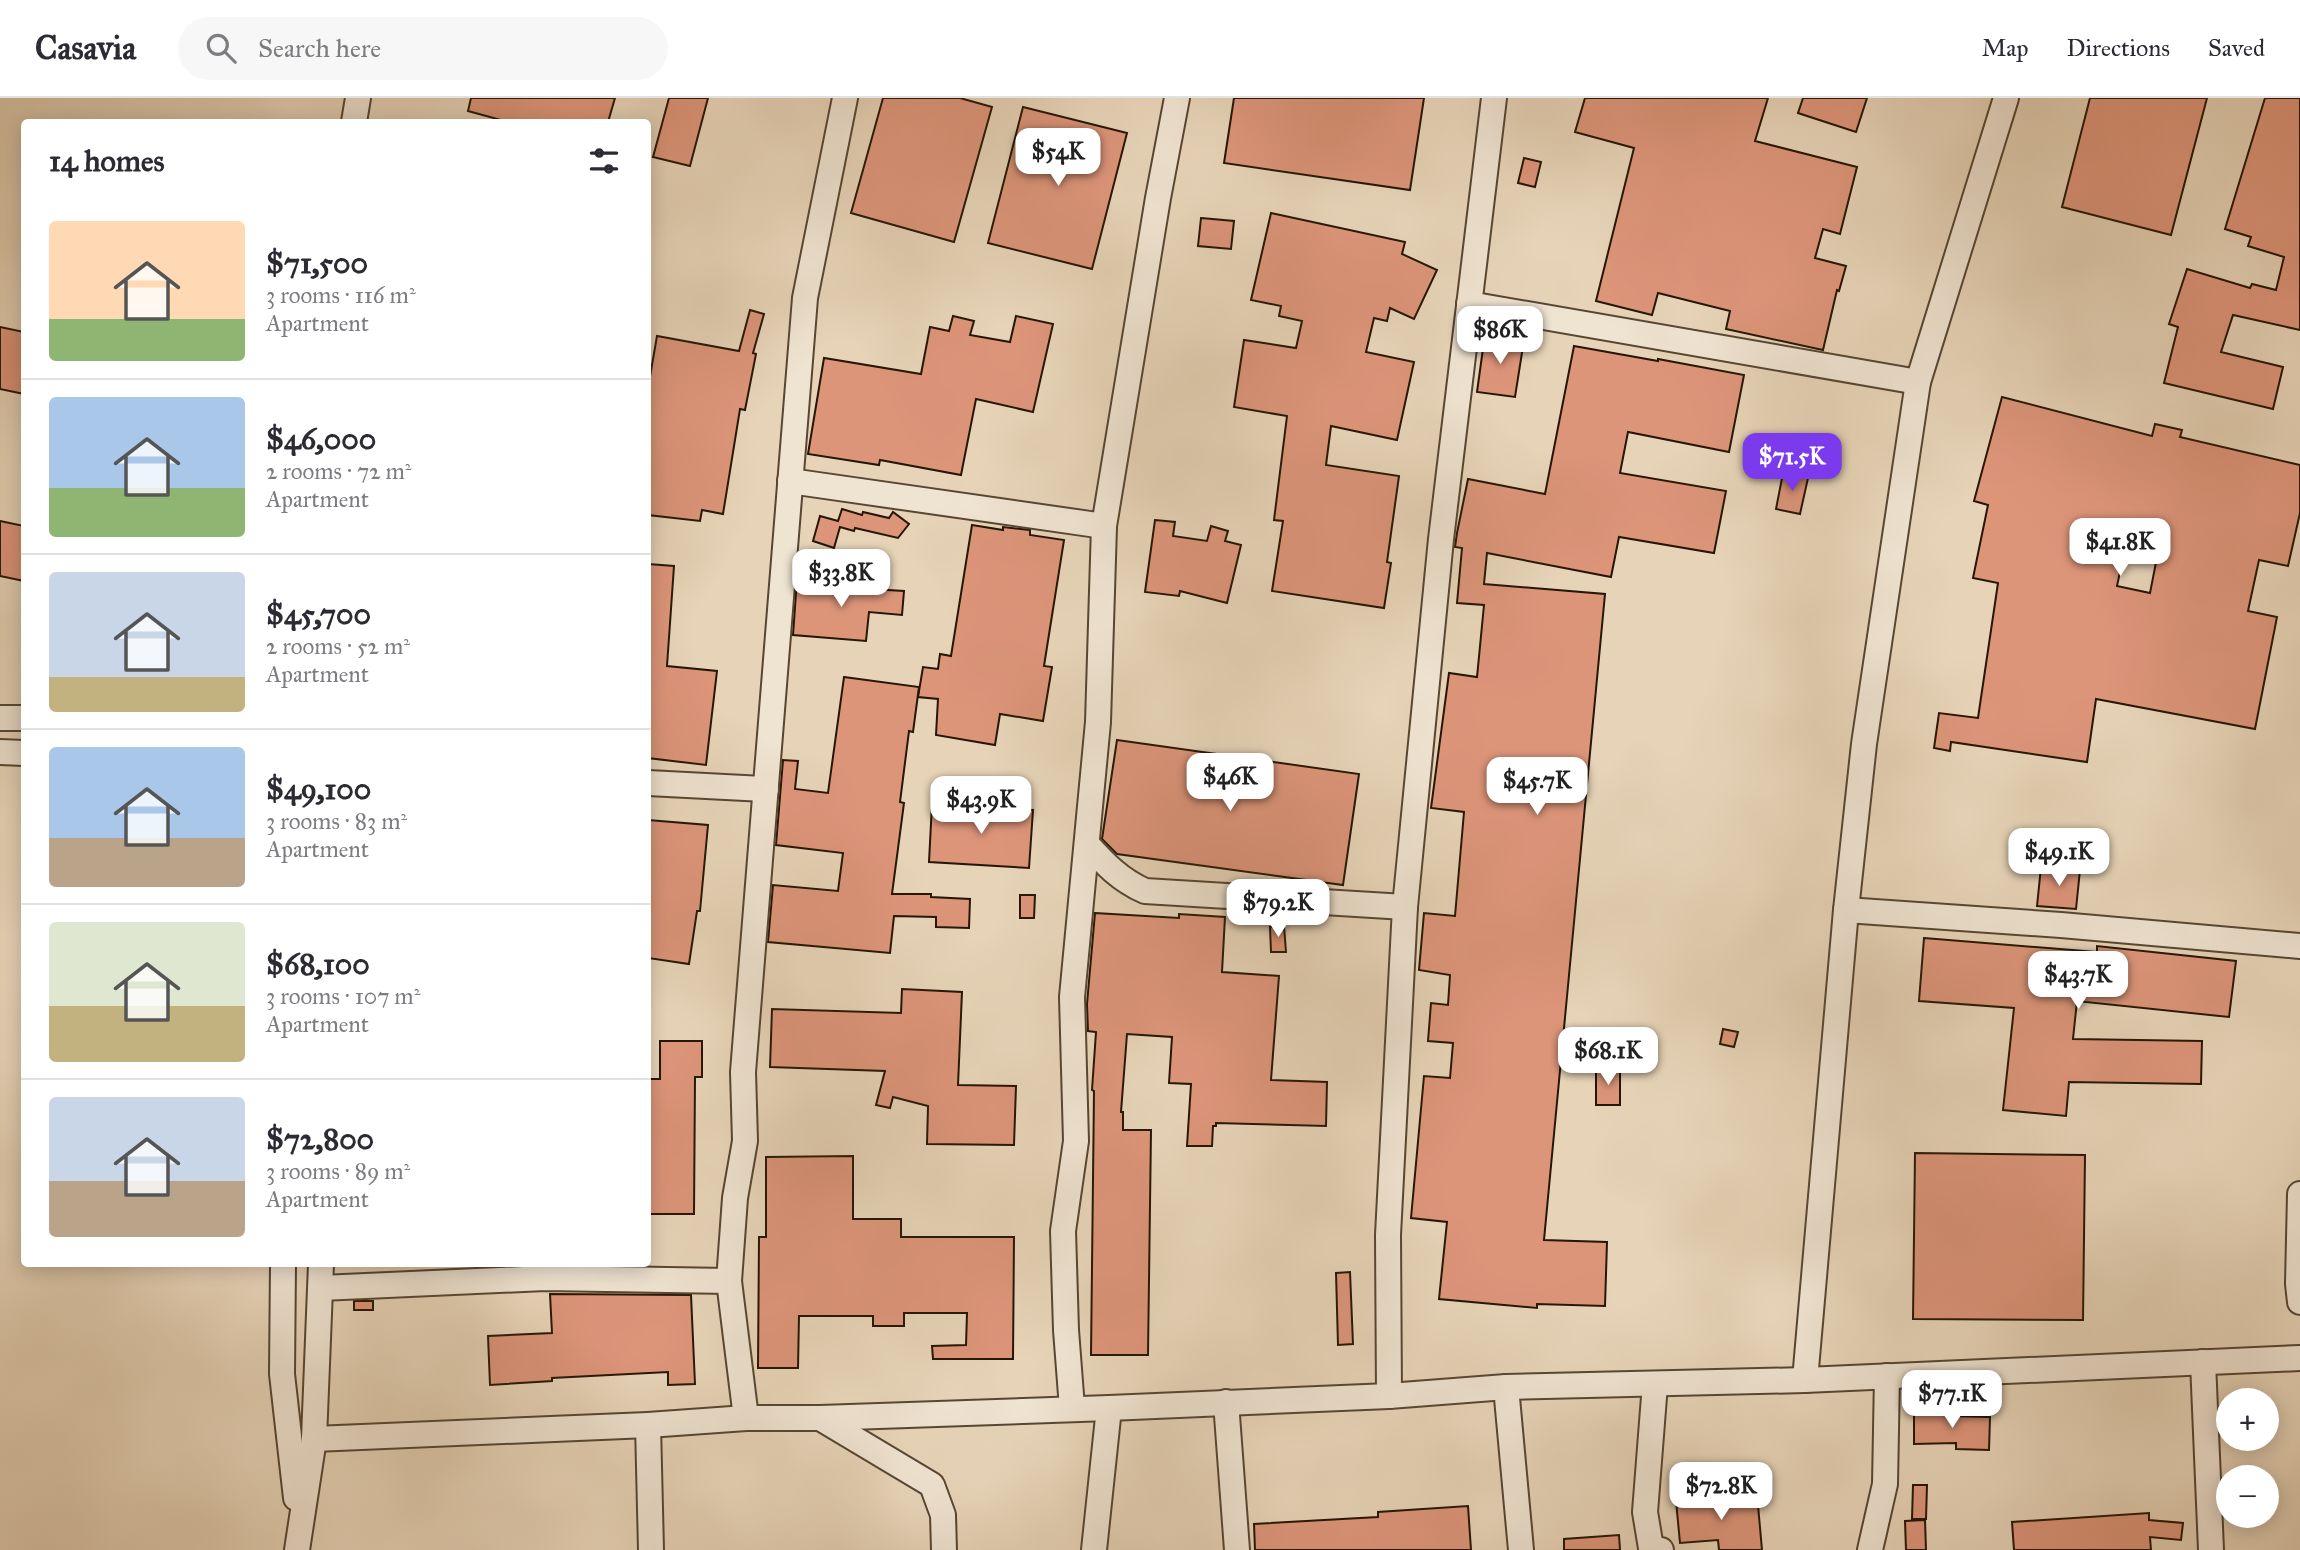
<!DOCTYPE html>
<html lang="en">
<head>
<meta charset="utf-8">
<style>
	body { margin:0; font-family:"IM FELL Great Primer",serif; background:#f7f7f7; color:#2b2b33; height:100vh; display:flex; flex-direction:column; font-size:26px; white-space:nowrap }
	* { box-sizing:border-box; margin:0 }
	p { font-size:23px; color:#7c7c81 }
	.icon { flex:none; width:38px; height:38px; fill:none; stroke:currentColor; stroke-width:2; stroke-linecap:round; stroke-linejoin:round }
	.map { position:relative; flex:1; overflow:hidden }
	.sheet { position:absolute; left:21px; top:21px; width:630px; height:1148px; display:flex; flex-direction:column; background:#fff; border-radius:7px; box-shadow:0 4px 18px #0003 }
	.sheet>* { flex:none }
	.tools { position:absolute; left:2216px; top:1290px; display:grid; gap:14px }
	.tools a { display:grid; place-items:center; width:63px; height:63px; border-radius:50%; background:#fff; box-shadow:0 4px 18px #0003; font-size:35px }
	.price { position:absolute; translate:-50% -60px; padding:0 16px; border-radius:14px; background:#fff; color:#222; font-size:23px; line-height:46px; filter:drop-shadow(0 2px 4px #0008) }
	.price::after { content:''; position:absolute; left:50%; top:42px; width:21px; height:16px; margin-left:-10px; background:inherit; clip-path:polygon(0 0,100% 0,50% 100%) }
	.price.active { background:#7c3aed; color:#fff }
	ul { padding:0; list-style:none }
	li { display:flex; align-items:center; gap:21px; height:175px; padding:0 28px }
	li+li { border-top:2px solid #e1e1e2 }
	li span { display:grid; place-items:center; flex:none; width:196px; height:140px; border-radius:7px; color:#555 }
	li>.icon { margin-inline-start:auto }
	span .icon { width:84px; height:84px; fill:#fffc; stroke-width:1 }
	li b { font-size:30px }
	h2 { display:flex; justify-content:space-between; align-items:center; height:84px; padding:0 28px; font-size:30px }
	header { display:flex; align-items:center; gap:42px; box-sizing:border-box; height:98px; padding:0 35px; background:#fff; border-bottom:2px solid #e1e1e2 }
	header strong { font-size:33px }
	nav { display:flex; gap:38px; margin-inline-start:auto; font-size:24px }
	.search { width:490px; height:63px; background:#f7f7f7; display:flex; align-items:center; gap:18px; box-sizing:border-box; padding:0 24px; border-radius:38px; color:#7c7c81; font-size:26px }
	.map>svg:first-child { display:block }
	.building { fill:#dd957a; stroke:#251605; stroke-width:2; fill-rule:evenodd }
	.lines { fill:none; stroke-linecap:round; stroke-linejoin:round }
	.minor-casing { stroke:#564632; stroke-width:28 }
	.minor { stroke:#efe3d1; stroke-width:24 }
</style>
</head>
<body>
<header>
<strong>Casavia</strong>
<div class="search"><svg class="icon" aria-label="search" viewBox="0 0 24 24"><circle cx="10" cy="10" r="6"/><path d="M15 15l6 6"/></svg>Search here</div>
<nav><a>Map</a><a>Directions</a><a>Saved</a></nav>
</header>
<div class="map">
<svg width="2300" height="1452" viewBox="0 0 2300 1452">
	<rect width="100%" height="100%" fill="#e7d4b8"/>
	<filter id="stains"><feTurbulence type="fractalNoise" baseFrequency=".00286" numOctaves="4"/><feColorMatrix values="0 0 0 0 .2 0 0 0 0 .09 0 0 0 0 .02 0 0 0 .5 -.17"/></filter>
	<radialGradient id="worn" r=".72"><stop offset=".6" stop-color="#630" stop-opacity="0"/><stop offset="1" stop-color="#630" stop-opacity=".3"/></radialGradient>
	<g class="building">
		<path d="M471 0H615L608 24H508L468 13Z"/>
		<path d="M669 0H708L690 68 653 59Z"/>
		<path d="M883 0H960L992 9 954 144 851 115Z"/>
		<path d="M1234 0H1424L1410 92 1224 65Z"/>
		<path d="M1585 0H1768L1755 43 1857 69 1840 136 1823 131 1815 160 1846 168 1839 193 1837 192 1823 252 1726 231 1730 213 1658 195 1652 217 1596 203 1634 50 1575 34Z"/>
		<path d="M1803 0H1867L1856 34 1798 15Z"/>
		<path d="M2090 0H2207L2171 137 2062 109Z"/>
		<path d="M2265 0H2300V232L2233 217 2221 254 2283 269 2273 311 2164 285 2178 229 2169 226 2187 171 2250 190 2252 186 2276 192 2284 159 2248 148 2251 139 2225 131Z"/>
		<path d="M1023 9 1127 35 1092 171 988 145Z"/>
		<path d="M1524 60 1541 64 1535 89 1518 85Z"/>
		<path d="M1271 115 1405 144 1402 156 1437 172 1414 221 1390 210 1387 223 1374 220 1366 254 1414 264 1397 342 1331 328 1326 367 1399 378 1387 464 1391 465 1384 510 1272 493 1283 423 1274 422 1287 318 1234 309 1244 242 1296 250 1302 223 1279 218 1281 208 1251 202Z"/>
		<path d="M1201 120 1234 123 1231 151 1198 148Z"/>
		<path d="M750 212 764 216 753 255 756 256 745 312 740 311 723 416 702 412 700 423 648 417V290L657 238 739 253Z"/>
		<path d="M953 218 974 223 970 237 1010 244 1016 218 1053 226 1033 314 976 301 961 377 880 362 879 367 808 356 824 260 921 276 930 229 949 233Z"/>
		<path d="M0 229 24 234V296L0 291Z"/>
		<path d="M1485 236 1524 242 1515 299 1477 294Z"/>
		<path d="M1574 248 1658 263V261L1744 277 1729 354 1628 334 1620 375 1726 393 1714 455 1619 439 1611 479 1487 455 1484 486 1605 496 1544 1142 1607 1144 1605 1208 1537 1206V1210L1439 1201 1447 1124 1411 1120 1424 978 1450 980 1453 945 1428 943 1431 905 1448 907 1450 877 1419 872 1424 815 1455 818 1464 714 1431 710 1449 575 1477 579 1484 507 1457 505 1462 450 1455 449 1457 435 1468 381 1545 396Z"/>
		<path d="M2002 299 2152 338 2155 326 2182 332 2180 339 2300 367V415L2288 468 2259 462 2248 513 2277 519 2255 631 2096 601 2087 664 1951 644 1950 653 1934 650 1939 615 1978 620 1998 485 1973 480 1988 407 1974 403ZM2129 432 2161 439 2150 495 2117 488Z"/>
		<path d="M1783 375 1808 380 1800 416 1776 411Z"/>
		<path d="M842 411 862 417 863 414 889 420 893 414 909 426 898 440 855 430 854 433 840 429 834 450 813 443 820 418 838 423Z"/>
		<path d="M1155 422 1175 424 1173 438 1207 443 1211 428 1228 433 1225 443 1241 447 1227 505 1180 493 1179 498 1145 494Z"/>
		<path d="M0 423 24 428V483L0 478Z"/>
		<path d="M972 427 1003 432V429L1030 432V437L1064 442 1044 568 1052 569 1043 623 1000 616 995 647 936 637 938 601 918 599 923 569 938 571 940 556 951 558Z"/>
		<path d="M648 466 674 468 667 568 717 573 706 667 648 660Z"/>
		<path d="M797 481 871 488V491L904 493 902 517 869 514 866 543 793 537Z"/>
		<path d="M844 579 919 589 913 634 909 633 900 704 904 705 892 796H931V799L970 801 969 830 936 829V819L894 818 890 855 768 844 773 787 838 793 843 755 776 747 783 662 798 663 795 691 828 695Z"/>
		<path d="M1117 642 1359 676 1343 787 1117 756 1102 741Z"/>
		<path d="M932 706 1033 712 1029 770 929 764Z"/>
		<path d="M648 722 708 727 700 813H697L689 866 648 860Z"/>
		<path d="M2041 769 2080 772 2076 811 2037 808Z"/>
		<path d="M1020 797H1035L1034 820H1020Z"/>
		<path d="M1095 815 1179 820V816L1225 819 1222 874 1279 878 1271 982 1327 984 1326 1028 1216 1025V1028H1213L1212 1048H1187L1191 986 1169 985 1172 939 1127 936 1121 1014H1123V1032H1151L1148 1257H1091L1094 993 1092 992 1096 934 1088 933 1087 906Z"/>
		<path d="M1284 828 1286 854H1271L1270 829Z"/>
		<path d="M1924 840 2097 854V848L2236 863 2229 919 2077 903 2073 941 2202 943 2201 986 2069 984 2066 1018 2003 1012 2014 910 1919 903Z"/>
		<path d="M902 891 962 894 958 987 1016 988 1014 1047 927 1046 928 1008 893 999 890 1010 876 1007 885 973 770 969 772 911 901 915Z"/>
		<path d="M1723 931 1738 934 1734 949 1720 946Z"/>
		<path d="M660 943H702V979H695L694 1116H648V981H660Z"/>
		<rect x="1596" y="971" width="24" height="36"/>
		<path d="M1915 1055 2085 1057 2083 1222 1913 1221Z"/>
		<path d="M853 1058V1121H901V1139H1014L1013 1261H933L932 1248 966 1247 967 1215H904V1228H873V1218H799L798 1270H758L759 1139H766V1059Z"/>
		<path d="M1350 1174 1353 1246 1338 1247 1336 1175Z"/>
		<path d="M550 1196 691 1197 695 1286 668 1287V1274L552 1280V1283L490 1287 488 1238 552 1235Z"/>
		<rect x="354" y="1203" width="19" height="9"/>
		<path d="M1952 1313V1318L1990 1319 1989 1352 1956 1351V1345L1914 1346V1315Z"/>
		<path d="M1913 1387H1927L1926 1421H1912Z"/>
		<path d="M1757 1396 1762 1452H1719L1718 1442 1680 1445 1676 1403Z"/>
		<path d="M1468 1408 1471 1452H1255L1254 1426 1378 1419V1414Z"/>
		<path d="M2149 1415V1422L2183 1425 2181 1442 2150 1439 2151 1452H2014L2012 1424Z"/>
		<path d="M1925 1422 1926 1452H1906L1905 1423Z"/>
		<path d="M1619 1437 1620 1452H1564V1441Z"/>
	</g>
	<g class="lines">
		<g class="minor-casing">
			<g id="minor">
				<path d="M354 24 358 0"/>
				<path d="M1469 206 1918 284"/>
				<path d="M790 383 1104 428"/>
				<path d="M0 620H24"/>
				<path d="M0 654 24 655"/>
				<path d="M648 685 766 691"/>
				<path d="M1087 746C1105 766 1120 782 1145 793L1405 809"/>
				<path d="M1846 812 2061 827 2300 848"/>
				<path d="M2300 1096 2298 1186 2300 1204"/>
				<path d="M283 1166 282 1276 296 1400"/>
				<path d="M321 1190 545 1180 729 1183"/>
				<path d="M2203 1264 2211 1452"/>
				<path d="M1805 1282 1846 812 1864 646 1918 284 2006 0"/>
				<path d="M1655 1286 1645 1414 1651 1450 1661 1452"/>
				<path d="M1506 1289 1521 1452"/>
				<path d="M1389 1298 1388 1137 1405 809 1441 441 1494 0"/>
				<path d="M1226 1304 1237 1452"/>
				<path d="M1072 1310 1066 1232 1063 1133 1076 1043 1072 899 1098 624 1104 428 1158 100 1177 0"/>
				<path d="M746 1320 729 1183 735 1100 745 1043 743 974 805 200 845 0"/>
				<path d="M820 1320 932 1387 943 1417 944 1452"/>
				<path d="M648 1327 651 1452"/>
				<path d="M314 1341 648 1327 746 1320H820L1109 1310 1389 1298 1506 1289 1805 1282 2300 1260"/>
				<path d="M297 1452 314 1341 321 1166"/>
				<path d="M1094 1452 1109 1310"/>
				<path d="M1870 1452 1885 1386 1887 1278"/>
			</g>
		</g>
		<use href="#minor" class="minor"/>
	</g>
	<rect width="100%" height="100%" filter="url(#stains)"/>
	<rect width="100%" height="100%" fill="url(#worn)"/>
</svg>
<div class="tools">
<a>+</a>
<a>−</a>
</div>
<b class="price" style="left:1058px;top:90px">$54K</b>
<b class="price" style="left:1500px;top:268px">$86K</b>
<b class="price active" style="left:1792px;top:395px">$71.5K</b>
<b class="price" style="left:2120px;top:480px">$41.8K</b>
<b class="price" style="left:841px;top:511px">$33.8K</b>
<b class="price" style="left:1230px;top:715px">$46K</b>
<b class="price" style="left:1537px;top:719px">$45.7K</b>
<b class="price" style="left:981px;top:738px">$43.9K</b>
<b class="price" style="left:2059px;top:790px">$49.1K</b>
<b class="price" style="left:1278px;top:841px">$79.2K</b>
<b class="price" style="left:2078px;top:913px">$43.7K</b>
<b class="price" style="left:1608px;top:989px">$68.1K</b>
<b class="price" style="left:1952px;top:1332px">$77.1K</b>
<b class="price" style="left:1721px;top:1424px">$72.8K</b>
<section class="sheet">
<h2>14 homes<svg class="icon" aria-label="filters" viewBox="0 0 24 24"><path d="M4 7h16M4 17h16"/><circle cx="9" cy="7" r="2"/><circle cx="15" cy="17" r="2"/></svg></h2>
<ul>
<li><span style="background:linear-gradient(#ffd9b3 70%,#8fb573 0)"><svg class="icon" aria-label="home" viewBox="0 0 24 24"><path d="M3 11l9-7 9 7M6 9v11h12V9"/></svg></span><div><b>$71,500</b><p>3 rooms · 116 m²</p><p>Apartment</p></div></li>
<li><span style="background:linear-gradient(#a9c7e8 65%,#8fb573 0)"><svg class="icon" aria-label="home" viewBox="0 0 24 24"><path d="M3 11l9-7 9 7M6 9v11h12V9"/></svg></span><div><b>$46,000</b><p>2 rooms · 72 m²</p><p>Apartment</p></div></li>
<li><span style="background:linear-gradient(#c9d6e8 75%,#c2b280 0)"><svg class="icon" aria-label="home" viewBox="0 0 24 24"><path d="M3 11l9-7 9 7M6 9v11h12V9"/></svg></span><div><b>$45,700</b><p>2 rooms · 52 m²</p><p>Apartment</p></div></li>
<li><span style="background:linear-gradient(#a9c7e8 65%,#b9a48a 0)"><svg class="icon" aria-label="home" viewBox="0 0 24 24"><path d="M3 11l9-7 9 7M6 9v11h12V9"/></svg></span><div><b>$49,100</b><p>3 rooms · 83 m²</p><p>Apartment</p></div></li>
<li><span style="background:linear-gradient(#dfe7d0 60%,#c2b280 0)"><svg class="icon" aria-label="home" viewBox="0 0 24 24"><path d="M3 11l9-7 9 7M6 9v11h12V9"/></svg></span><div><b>$68,100</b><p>3 rooms · 107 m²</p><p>Apartment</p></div></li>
<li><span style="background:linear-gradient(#c9d6e8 60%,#b9a48a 0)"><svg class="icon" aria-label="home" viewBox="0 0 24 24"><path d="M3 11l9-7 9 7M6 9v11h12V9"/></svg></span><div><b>$72,800</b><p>3 rooms · 89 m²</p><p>Apartment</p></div></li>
</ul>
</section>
</div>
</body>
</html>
